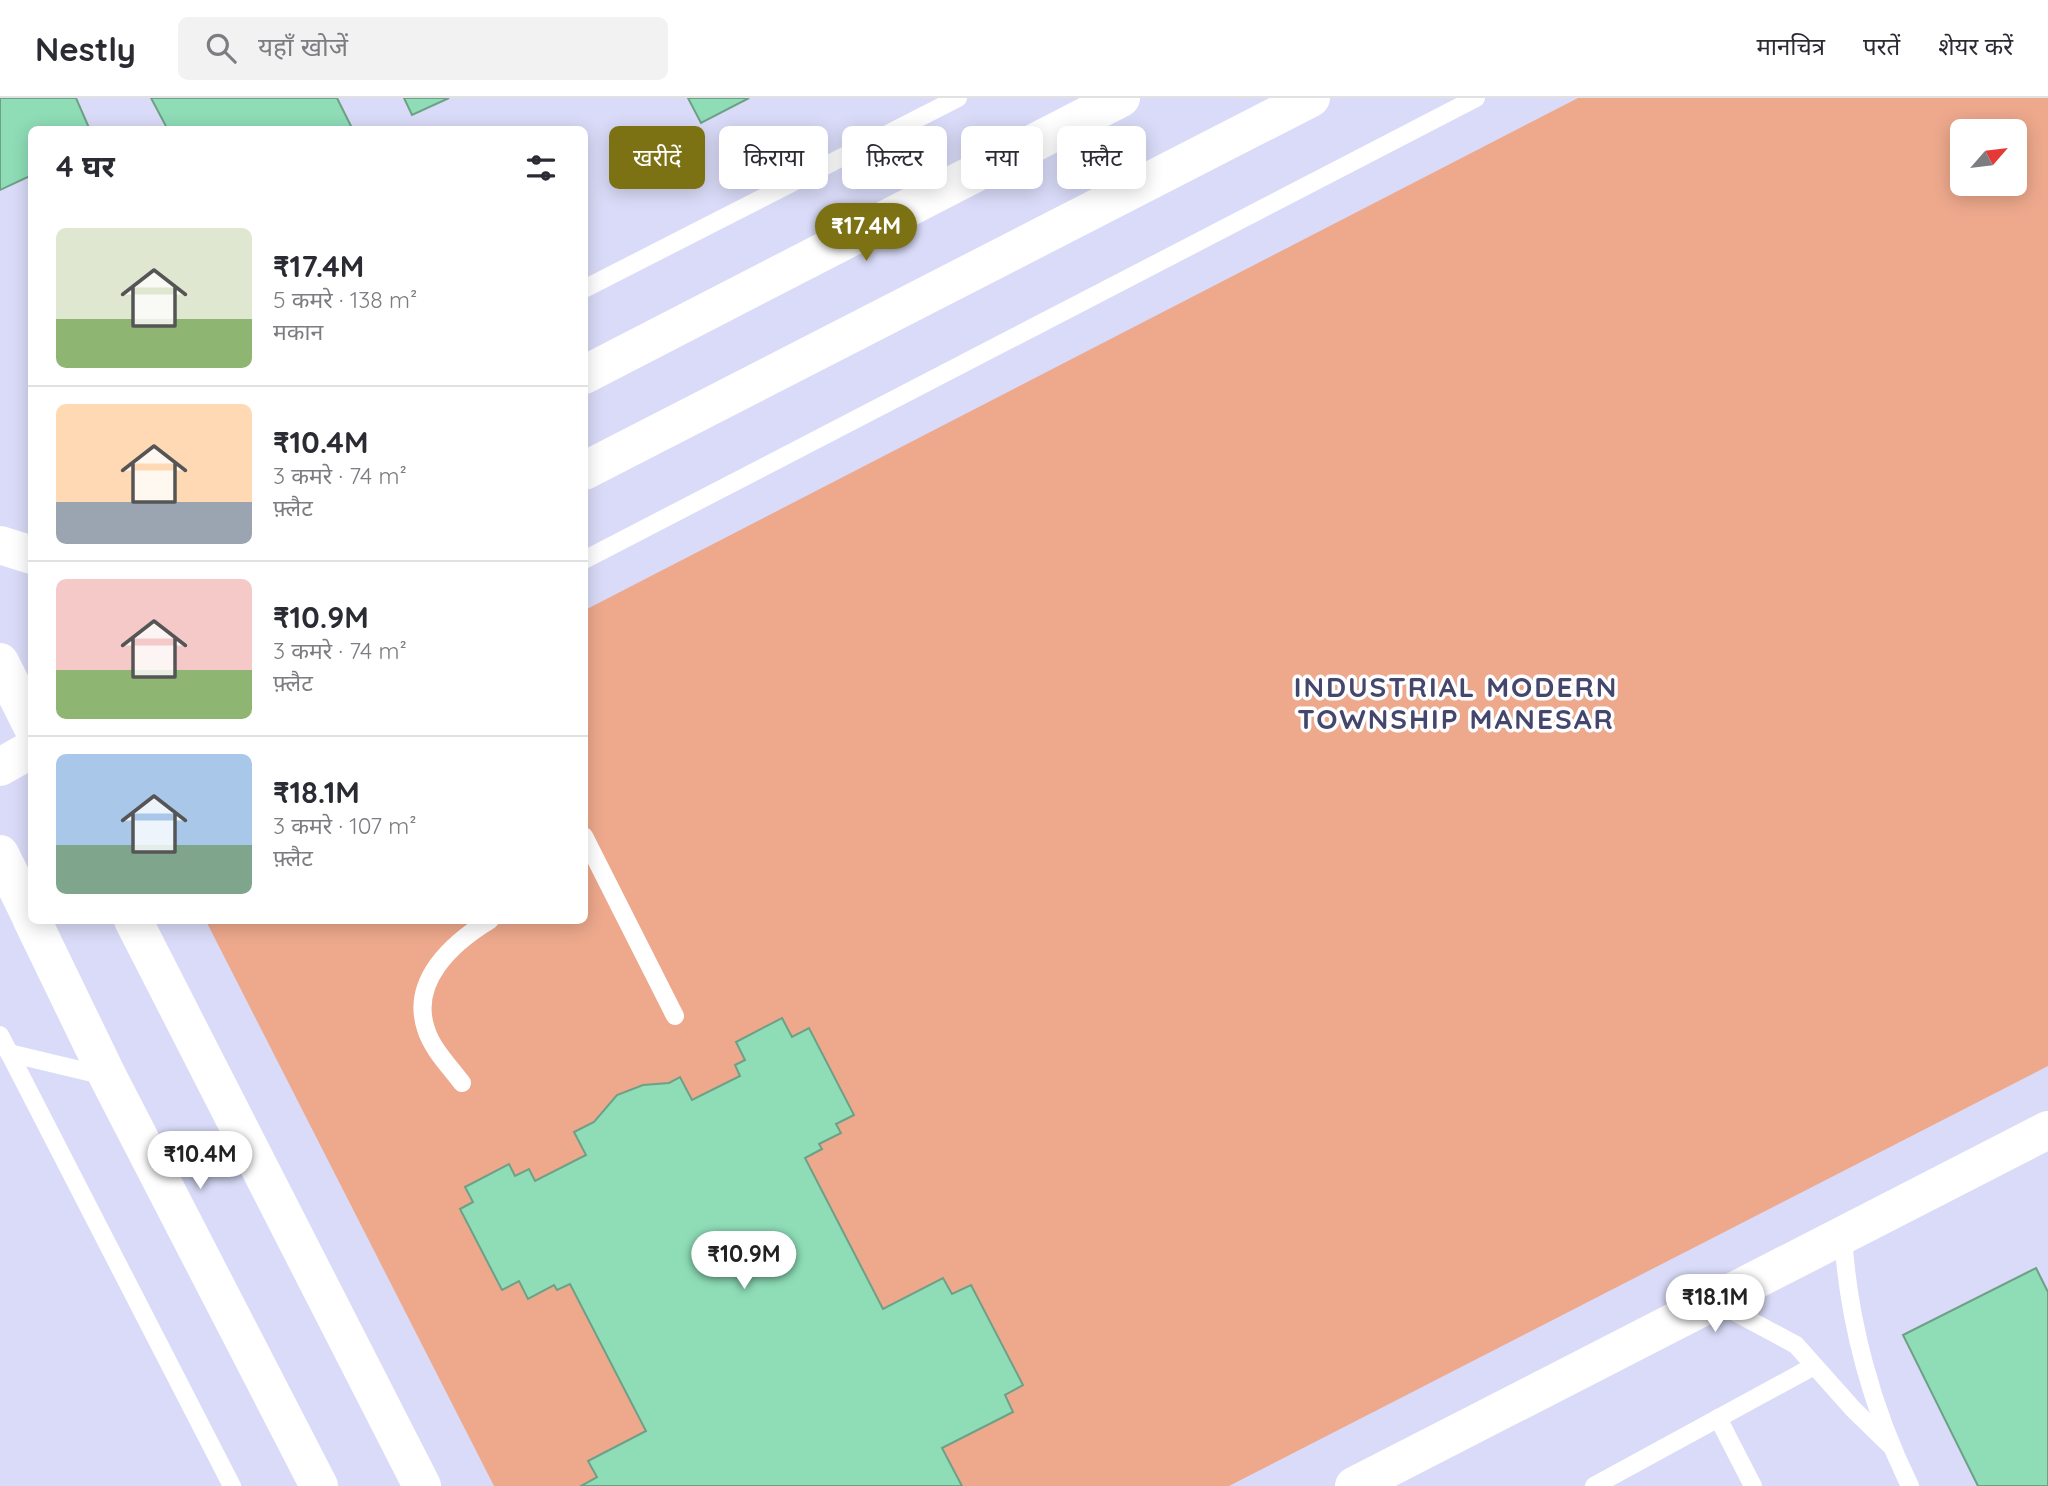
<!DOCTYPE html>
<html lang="hi">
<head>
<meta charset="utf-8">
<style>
	body { margin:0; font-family:Quicksand,"Noto Sans Devanagari",sans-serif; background:#f2f2f3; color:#2b2b33; height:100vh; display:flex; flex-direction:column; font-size:26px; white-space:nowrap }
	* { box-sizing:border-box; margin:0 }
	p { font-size:23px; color:#7c7c81 }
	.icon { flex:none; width:38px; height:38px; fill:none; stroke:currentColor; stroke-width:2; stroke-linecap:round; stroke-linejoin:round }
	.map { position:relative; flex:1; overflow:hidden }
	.details { position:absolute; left:28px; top:28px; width:560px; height:798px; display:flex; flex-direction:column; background:#fff; border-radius:10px; box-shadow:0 4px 18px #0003 }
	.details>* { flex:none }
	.guide { position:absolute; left:609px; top:28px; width:665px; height:63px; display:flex; gap:14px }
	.needle { width:46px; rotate:62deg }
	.controls { position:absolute; left:1950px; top:21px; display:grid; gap:14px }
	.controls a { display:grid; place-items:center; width:77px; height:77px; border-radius:10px; background:#fff; box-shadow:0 4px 18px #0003; font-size:35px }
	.price { position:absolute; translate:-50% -60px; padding:0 16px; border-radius:24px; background:#fff; color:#222; font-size:23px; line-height:46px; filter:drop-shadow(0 2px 4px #0008) }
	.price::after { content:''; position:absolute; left:50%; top:42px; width:21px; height:16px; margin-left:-10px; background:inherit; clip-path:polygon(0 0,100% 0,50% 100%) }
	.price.selected { background:#7c7214; color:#fff }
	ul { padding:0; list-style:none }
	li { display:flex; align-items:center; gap:21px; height:175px; padding:0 28px }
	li+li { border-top:2px solid #e1e1e2 }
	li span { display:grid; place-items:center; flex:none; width:196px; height:140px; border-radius:10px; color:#555 }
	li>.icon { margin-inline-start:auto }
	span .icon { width:84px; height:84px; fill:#fffc; stroke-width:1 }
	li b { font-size:30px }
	h2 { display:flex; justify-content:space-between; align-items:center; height:84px; padding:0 28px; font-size:30px }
	.pill { padding:0 24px; border-radius:10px; background:#fff; box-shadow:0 4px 18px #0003; font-size:24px; line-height:63px }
	.pill.selected { background:#7c7214; color:#fff }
	header { display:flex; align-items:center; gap:42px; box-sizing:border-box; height:98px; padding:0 35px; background:#fff; border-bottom:2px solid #e1e1e2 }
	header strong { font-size:33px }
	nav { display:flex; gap:38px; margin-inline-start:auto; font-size:24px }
	.search { width:490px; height:63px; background:#f2f2f3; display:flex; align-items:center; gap:18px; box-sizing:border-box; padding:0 24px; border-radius:10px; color:#7c7c81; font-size:26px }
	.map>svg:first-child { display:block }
	.green { fill:#eea98d; fill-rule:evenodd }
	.building { fill:#8eddb7; stroke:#6da087; stroke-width:2 }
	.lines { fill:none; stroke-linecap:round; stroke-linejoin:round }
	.lane { stroke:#fff; stroke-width:18 }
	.secondary { stroke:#fff; stroke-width:38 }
	.labels { text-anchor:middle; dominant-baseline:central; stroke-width:7; stroke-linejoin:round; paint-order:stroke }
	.district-label { font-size:28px; font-weight:bold; letter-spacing:2px; fill:#45466d; stroke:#fefefe }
</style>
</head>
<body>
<header>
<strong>Nestly</strong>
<div class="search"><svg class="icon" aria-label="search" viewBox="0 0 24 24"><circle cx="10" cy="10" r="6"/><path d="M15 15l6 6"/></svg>यहाँ खोजें</div>
<nav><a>मानचित्र</a><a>परतें</a><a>शेयर करें</a></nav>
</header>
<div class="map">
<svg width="2048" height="1388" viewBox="0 0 2048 1388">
	<rect width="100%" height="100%" fill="#d9dbf8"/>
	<path class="green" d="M1578 0H2048V968L1229 1388H494L206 823 584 822 585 512ZM1962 33H2014V86H1962Z"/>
	<g class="building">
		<path d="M0 0H76L90 32H32V77L0 92Z"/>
		<path d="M151 0H337L353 32H168Z"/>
		<path d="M404 0H449L412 17Z"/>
		<path d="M688 0H749L701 25Z"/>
		<path d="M782 920 792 939 809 930 854 1017 836 1026 841 1035 819 1046 822 1051 805 1060 883 1211 943 1180 952 1196 971 1187 1023 1287 1005 1297 1013 1314 942 1350 962 1388H581L597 1379 588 1363 646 1333 570 1186 557 1192 554 1187 528 1201 519 1183 502 1192 460 1111 473 1104 465 1089 509 1066 515 1078 529 1071 535 1083 586 1057 574 1034 594 1024 617 997 643 987 669 985 680 979 692 1002 740 978 735 967 745 962 736 944Z"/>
		<path d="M2036 1170 2048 1194V1388H1978L1903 1237Z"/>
	</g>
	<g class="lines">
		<g class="lane">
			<path d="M584 191 958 0"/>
			<path d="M584 462 1476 0"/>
			<path d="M584 738 675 918"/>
			<path d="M0 937 232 1388"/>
			<path d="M9 955 105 978"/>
			<path d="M462 985C450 969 432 951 426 931 410 883 452 845 490 822"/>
			<path d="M1843 1137C1848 1223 1872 1311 1910 1388"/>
			<path d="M1716 1204 1796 1247 1853 1311 1890 1347"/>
			<path d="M1718 1320 1753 1388"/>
			<path d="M1594 1388 1814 1268"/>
		</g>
		<g class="secondary">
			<path d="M584 277 1121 0"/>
			<path d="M584 373 1311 0"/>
			<path d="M0 447 32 457"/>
			<path d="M0 564 32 628"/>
			<path d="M0 669 32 651"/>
			<path d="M0 756 32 821"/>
			<path d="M32 822 108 979 319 1388"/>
			<path d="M133 822 422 1388"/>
			<path d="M1354 1388 2048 1032"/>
		</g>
	</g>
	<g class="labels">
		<g class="district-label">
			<text x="1456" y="588">INDUSTRIAL MODERN<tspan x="1456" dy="32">TOWNSHIP MANESAR</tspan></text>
		</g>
	</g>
</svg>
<div class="controls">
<a><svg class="needle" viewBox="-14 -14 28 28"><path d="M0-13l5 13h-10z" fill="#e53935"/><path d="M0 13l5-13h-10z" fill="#7c7c81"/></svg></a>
</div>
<b class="price selected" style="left:866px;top:165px">₹17.4M</b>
<b class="price" style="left:200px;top:1093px">₹10.4M</b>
<b class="price" style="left:744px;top:1193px">₹10.9M</b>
<b class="price" style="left:1715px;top:1236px">₹18.1M</b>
<div class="guide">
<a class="pill selected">खरीदें</a>
<a class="pill">किराया</a>
<a class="pill">फ़िल्टर</a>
<a class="pill">नया</a>
<a class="pill">फ़्लैट</a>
</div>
<section class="details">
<h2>4 घर<svg class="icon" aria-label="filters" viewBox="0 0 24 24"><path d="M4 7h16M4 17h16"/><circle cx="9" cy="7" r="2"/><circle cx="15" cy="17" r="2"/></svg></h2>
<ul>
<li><span style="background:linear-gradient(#dfe7d0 65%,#8fb573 0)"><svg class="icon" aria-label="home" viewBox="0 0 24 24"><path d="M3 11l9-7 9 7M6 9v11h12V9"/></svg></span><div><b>₹17.4M</b><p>5 कमरे · 138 m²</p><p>मकान</p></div></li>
<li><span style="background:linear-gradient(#ffd9b3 70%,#9aa5b1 0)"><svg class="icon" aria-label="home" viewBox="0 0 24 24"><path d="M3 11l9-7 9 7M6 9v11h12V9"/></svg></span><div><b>₹10.4M</b><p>3 कमरे · 74 m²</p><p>फ़्लैट</p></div></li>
<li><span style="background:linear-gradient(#f6c9c9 65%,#8fb573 0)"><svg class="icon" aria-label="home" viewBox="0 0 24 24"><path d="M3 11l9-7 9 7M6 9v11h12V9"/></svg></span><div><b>₹10.9M</b><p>3 कमरे · 74 m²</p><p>फ़्लैट</p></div></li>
<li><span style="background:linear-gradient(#a9c7e8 65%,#7fa58c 0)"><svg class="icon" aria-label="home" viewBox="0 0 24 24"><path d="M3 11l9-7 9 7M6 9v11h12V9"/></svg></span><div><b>₹18.1M</b><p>3 कमरे · 107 m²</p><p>फ़्लैट</p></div></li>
</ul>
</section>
</div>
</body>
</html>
